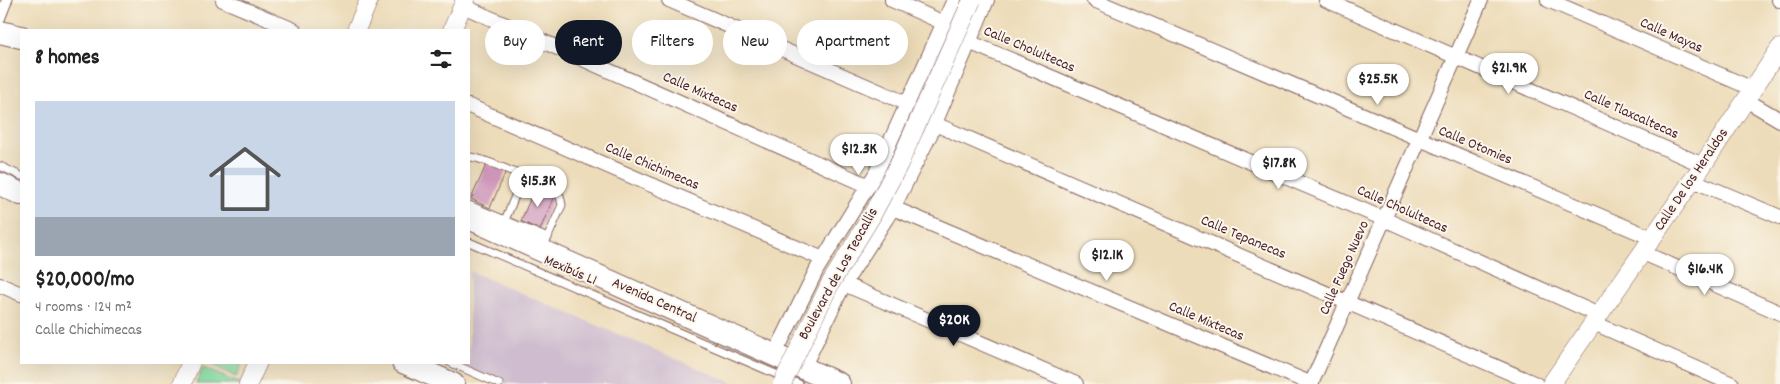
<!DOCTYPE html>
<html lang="en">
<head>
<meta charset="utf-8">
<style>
	body { margin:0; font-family:Dekko,sans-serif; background:#f2f2f2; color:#222; height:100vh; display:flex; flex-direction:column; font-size:19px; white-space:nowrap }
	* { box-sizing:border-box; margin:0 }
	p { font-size:16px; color:#767676 }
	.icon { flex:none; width:28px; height:28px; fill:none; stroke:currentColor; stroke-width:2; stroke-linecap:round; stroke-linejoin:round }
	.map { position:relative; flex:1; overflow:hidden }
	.panel { position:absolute; left:20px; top:29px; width:450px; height:335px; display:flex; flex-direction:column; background:#fff; border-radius:0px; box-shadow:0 5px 20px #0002 }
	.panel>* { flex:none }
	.top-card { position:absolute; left:485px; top:20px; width:475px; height:45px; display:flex; gap:10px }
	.price { position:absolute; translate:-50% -42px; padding:0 11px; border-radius:18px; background:#fff; color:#222; font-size:16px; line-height:32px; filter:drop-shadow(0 1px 2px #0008) }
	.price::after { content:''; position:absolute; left:50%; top:30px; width:15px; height:11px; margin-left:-8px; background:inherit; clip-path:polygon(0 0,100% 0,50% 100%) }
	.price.current { background:#111827; color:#fff }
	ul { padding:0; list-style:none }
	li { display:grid; align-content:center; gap:10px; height:265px; padding:0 15px }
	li+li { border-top:1px solid #e0e0e0 }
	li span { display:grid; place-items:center; height:155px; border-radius:0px; color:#555 }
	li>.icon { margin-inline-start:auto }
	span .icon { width:90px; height:90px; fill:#fffc; stroke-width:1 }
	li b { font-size:21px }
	h2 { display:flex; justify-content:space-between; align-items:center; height:60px; padding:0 15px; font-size:21px }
	.pill { padding:0 18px; border-radius:22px; background:#fff; box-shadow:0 5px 20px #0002; font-size:18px; line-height:45px }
	.pill.current { background:#111827; color:#fff }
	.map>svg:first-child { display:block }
	.industrial { fill:#cfbdcf }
	.green { fill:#83dca1; stroke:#667e66 }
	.building { fill:#ce94ba }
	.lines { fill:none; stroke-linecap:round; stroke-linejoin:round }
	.service-casing { stroke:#83615d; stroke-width:9 }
	.pedestrian-casing { stroke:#83615d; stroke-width:12 }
	.minor-casing { stroke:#83615d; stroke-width:16 }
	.tertiary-casing { stroke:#83615d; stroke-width:19 }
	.trunk-casing { stroke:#83615d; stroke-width:24 }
	.service { stroke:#fff; stroke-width:7 }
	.pedestrian { stroke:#fff; stroke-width:10 }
	.minor { stroke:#fff; stroke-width:14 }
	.tertiary { stroke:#fff; stroke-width:18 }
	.trunk { stroke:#fff; stroke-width:22 }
	.tertiary-bridge-casing { stroke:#83615d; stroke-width:19; stroke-linecap:butt }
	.tertiary-bridge { stroke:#fff; stroke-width:18 }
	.labels { text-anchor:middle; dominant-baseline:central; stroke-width:4; stroke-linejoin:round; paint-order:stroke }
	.street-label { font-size:15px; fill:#4a1f2b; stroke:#fbf7ec }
</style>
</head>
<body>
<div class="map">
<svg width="1780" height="384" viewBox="0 0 1780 384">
	<rect width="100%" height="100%" fill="#fbf7ec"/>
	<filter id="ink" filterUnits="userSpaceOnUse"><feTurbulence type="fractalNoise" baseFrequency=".02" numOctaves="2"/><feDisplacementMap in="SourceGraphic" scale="10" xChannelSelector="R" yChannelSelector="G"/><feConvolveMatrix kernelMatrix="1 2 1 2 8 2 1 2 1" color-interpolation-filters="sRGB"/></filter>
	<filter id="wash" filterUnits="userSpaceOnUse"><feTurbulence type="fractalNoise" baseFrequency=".0096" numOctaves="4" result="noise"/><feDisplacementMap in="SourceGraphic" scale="20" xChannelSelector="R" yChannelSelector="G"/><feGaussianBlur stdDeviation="1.12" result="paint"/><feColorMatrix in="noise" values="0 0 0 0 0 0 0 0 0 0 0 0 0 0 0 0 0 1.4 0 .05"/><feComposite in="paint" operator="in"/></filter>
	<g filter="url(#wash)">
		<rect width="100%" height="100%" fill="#eddcb9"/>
		<path class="industrial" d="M469 271 735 384H504L454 363 469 362Z"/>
		<g class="green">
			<path d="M207 362H242V363L236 377Z"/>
			<path d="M203 368 241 384H196Z"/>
		</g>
		<g id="blocks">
			<g class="building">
				<path d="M487 163 506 171 490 208 471 199Z"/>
				<path d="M536 185 555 194 540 230 521 221Z"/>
			</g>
		</g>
	</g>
	<g filter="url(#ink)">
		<use href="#blocks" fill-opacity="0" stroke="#83615d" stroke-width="1"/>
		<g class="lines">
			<g class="service-casing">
				<g id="service">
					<path d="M469 157C479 156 552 187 560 196L562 205 543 248"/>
					<path d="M0 166 21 176"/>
					<path d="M469 205 548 238"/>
					<path d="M503 225 523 177"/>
					<path d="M469 242 799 384"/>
					<path d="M449 362 499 384"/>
				</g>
			</g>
			<g class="pedestrian-casing">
				<path id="pedestrian" d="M0 18 7 0"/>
			</g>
			<g class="minor-casing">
				<g id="minor">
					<path d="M223 0 294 30"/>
					<path d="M669 0 908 104"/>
					<path d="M892 0 944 23"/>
					<path d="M1094 0 1652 238"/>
					<path d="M1326 0 1703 165"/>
					<path d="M1548 0 1753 89"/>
					<path d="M1779 0H1780"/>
					<path d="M463 6 869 186"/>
					<path d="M969 42 1384 219 1599 315"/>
					<path d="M1746 100 1780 120"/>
					<path d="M469 106 823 259"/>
					<path d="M935 124 1536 384"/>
					<path d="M1692 180 1780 217"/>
					<path d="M893 208 1312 384"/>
					<path d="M1641 252 1780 313"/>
					<path d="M844 284 1076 384"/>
					<path d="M0 285 21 294"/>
					<path d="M1594 323 1732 384"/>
					<path d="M774 356 817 269 876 173 954 0"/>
					<path d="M803 368 844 284 893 208 930 135 987 0"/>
					<path d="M1311 384 1481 0"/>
				</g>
			</g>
			<g class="tertiary-casing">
				<g id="tertiary">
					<path d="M356 30 369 0"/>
					<path d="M452 30 465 0"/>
					<path d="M182 384 191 362"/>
					<path d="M248 384 258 362"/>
					<path d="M1551 384 1703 165 1780 48"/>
				</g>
			</g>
			<g class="trunk-casing">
				<g id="trunk">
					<path d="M0 32 21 37"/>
					<path d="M0 184 21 194"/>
					<path d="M469 218 839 384"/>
					<path d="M403 362 453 384"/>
				</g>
			</g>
			<use href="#service" class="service"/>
			<use href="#pedestrian" class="pedestrian"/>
			<use href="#minor" class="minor"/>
			<use href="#tertiary" class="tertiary"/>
			<use href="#trunk" class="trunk"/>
			<g class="tertiary-bridge-casing">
				<path id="tertiary-bridge" d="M782 384 830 284 871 217 899 164 972 0"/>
			</g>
			<use href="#tertiary-bridge" class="tertiary-bridge"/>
		</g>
	</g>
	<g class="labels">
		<g class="street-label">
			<text transform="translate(1671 36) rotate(24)">Calle Mayas</text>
			<text transform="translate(1029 50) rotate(23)">Calle Cholultecas</text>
			<text transform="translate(700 93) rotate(24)">Calle Mixtecas</text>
			<text transform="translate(1631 115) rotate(24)">Calle Tlaxcaltecas</text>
			<text transform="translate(1475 146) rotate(23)">Calle Otomies</text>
			<text transform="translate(652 167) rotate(23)">Calle Chichimecas</text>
			<text transform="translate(1692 180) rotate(-56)">Calle De los Heraldos</text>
			<text transform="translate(1402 210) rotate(24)">Calle Cholultecas</text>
			<text transform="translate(1243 238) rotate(23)">Calle Tepanecas</text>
			<text transform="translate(1345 268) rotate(-66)">Calle Fuego Nuevo</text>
			<text transform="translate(570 271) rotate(23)">Mexibús L1</text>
			<text transform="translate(839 274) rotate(-61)">Boulevard de Los Teocallis</text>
			<text transform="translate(654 301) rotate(24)">Avenida Central</text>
			<text transform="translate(1206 322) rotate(23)">Calle Mixtecas</text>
		</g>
	</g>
</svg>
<b class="price" style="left:1509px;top:95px">$21.9K</b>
<b class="price" style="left:1378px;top:106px">$25.5K</b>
<b class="price" style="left:859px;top:176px">$12.3K</b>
<b class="price" style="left:1279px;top:190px">$17.8K</b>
<b class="price" style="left:538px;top:208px">$15.3K</b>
<b class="price" style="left:1107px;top:282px">$12.1K</b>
<b class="price" style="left:1705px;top:296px">$16.4K</b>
<b class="price current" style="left:954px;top:347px">$20K</b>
<div class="top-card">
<a class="pill">Buy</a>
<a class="pill current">Rent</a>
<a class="pill">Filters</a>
<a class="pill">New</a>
<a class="pill">Apartment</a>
</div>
<section class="panel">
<h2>8 homes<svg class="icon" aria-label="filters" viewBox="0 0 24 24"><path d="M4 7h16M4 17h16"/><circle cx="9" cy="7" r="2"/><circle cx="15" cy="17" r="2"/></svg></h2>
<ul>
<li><span style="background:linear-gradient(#c9d6e8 75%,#9aa5b1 0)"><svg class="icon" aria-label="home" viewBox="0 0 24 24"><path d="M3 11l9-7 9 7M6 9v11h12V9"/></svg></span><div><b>$20,000/mo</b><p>4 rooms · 124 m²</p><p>Calle Chichimecas</p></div></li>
</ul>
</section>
</div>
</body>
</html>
